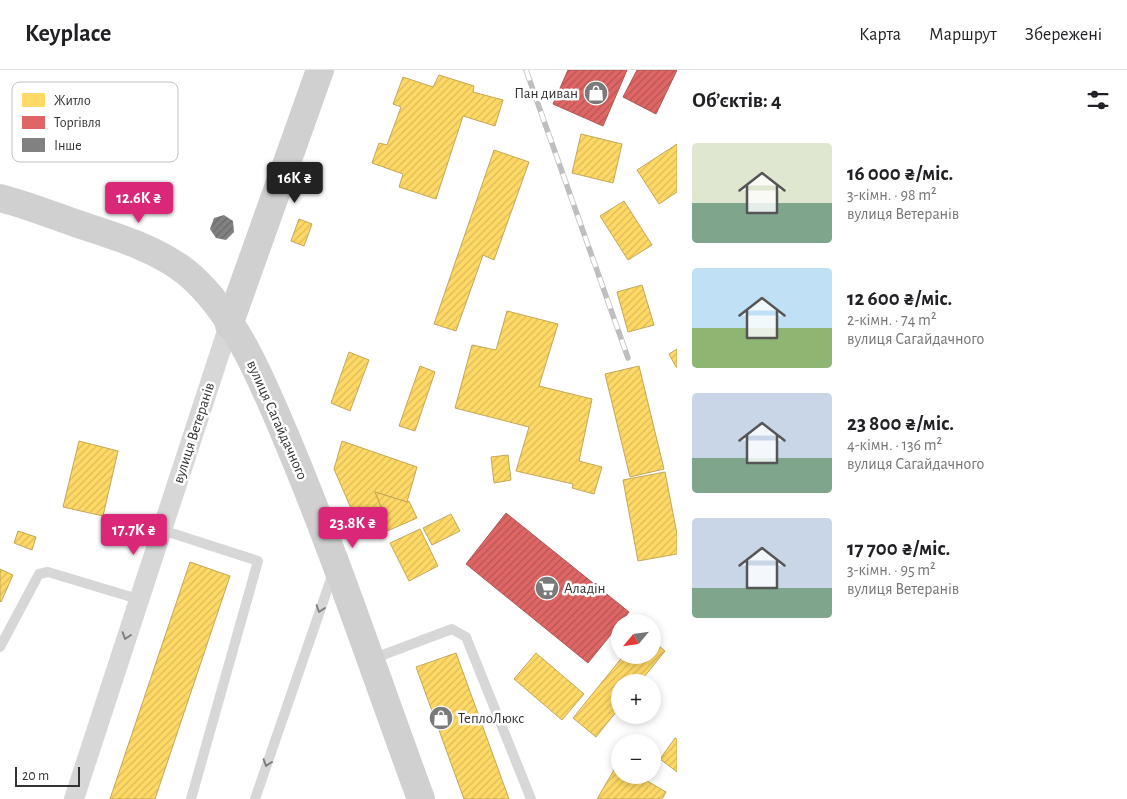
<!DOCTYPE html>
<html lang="uk">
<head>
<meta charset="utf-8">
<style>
	body { margin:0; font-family:"Alegreya Sans",sans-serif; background:#f6f6f6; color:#202124; height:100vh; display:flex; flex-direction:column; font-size:19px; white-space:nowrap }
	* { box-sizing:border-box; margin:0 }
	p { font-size:16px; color:#757577 }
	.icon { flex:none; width:28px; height:28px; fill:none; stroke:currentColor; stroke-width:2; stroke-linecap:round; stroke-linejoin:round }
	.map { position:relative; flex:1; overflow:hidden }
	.sheet { display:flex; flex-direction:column; background:#fff; width:450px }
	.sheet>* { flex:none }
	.needle { width:32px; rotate:241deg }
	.tools { position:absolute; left:611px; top:544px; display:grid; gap:10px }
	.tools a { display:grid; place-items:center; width:50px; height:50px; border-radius:50%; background:#fff; box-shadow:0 2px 8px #0003; font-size:25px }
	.scale { position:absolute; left:15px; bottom:12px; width:65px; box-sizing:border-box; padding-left:5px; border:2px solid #333; border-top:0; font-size:14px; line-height:18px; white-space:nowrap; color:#333; -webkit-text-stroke:4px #fff; paint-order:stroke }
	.price { position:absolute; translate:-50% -42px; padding:0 11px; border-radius:5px; background:#db2777; color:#fff; font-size:16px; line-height:32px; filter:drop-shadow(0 1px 2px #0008) }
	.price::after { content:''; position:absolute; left:50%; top:30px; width:15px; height:11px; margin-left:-8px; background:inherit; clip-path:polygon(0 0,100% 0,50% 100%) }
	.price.current { background:#222; color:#fff }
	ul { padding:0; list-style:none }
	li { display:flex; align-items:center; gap:15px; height:125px; padding:0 15px }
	li span { display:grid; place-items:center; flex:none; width:140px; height:100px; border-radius:5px; color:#555 }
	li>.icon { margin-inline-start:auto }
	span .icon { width:60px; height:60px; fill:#fffc; stroke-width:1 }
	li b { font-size:21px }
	h2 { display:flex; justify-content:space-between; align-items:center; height:60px; padding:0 15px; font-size:21px }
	header { display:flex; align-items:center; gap:30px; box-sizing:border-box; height:70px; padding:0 25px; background:#fff; border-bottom:1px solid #e0e0e0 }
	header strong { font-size:24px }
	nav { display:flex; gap:28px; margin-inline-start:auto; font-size:18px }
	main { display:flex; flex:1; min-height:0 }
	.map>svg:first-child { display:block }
	.homes { fill:url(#homes-hatch); stroke:#c2a757 }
	.shops { fill:url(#shops-hatch); stroke:#ac5757 }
	.building { fill:url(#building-hatch) }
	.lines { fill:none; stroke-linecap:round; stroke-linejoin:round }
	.lane { stroke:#d7d7d7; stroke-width:10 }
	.street { stroke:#d7d7d7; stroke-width:20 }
	.secondary { stroke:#d0d0d0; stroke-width:28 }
	.rail-casing { stroke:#bebebe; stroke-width:5.5 }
	.rail { stroke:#fff; stroke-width:4; stroke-dasharray:11; stroke-linecap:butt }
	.oneway { stroke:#7d7d7d }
	.labels { text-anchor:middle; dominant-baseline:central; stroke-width:5; stroke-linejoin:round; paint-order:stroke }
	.poi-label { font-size:15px; fill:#333; stroke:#fff; text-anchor:start }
	.street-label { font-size:15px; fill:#333; stroke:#fff }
	.key { fill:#fff; stroke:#c2c2c2; stroke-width:1 }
	.key-label { font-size:14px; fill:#333 }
</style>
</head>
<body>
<header>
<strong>Keyplace</strong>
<nav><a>Карта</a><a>Маршрут</a><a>Збережені</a></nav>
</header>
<main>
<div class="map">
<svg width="677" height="729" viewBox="0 0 677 729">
	<defs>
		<pattern id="homes-hatch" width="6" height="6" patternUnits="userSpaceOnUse" patternTransform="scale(1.25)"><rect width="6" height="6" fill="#ffd966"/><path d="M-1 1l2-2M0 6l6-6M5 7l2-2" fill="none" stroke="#dbbb59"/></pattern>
		<pattern id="shops-hatch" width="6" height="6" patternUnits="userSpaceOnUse" patternTransform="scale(1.25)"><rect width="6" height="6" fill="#e06666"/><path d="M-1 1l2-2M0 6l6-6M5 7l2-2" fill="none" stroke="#b65555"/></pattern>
		<pattern id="building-hatch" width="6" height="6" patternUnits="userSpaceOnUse" patternTransform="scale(1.25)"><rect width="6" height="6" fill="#818181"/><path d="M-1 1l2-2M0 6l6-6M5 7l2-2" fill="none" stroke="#6a6a6a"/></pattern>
	</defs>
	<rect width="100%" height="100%" fill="#fff"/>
	<g class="homes">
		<path d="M439 5 474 16 473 22 503 30 495 56 463 46 436 129 399 117 403 104 372 93 379 73 387 75 401 37 393 34 403 7 433 17Z"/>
		<path d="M581 64 622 74 613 113 572 103Z"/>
		<path d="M677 74V122L659 134 637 100Z"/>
		<path d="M494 80 529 92 494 190 483 185 456 261 434 254Z"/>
		<path d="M624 131 652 175 628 190 600 146Z"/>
		<path d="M299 149 312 154 304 176 291 171Z"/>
		<path d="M642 215 654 255 628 262 617 222Z"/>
		<path d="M507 241 558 254 539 316 592 329 579 391 602 397 594 424 572 418 573 414 516 401 529 357 455 338 472 275 496 280Z"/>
		<path d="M677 279V297H676L669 284Z"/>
		<path d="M349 282 369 290 350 341 331 333Z"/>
		<path d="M420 296 435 302 415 361 399 356Z"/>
		<path d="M639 296 664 399 630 407 605 304Z"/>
		<path d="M79 371 118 381 103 446 63 437Z"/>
		<path d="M342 371 417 397 407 432 375 422 386 448 360 459 334 399Z"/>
		<path d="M508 385 511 410 494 413 491 387Z"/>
		<path d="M665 402 677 464V484L638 491 623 410Z"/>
		<path d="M375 422 407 432 409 431 417 448 378 465 373 453 386 448Z"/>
		<path d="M451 444 460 461 432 475 423 458Z"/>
		<path d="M420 459 438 496 409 511 390 473Z"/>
		<path d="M18 461 36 467 32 480 14 473Z"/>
		<path d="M190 492 230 506 155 729H110Z"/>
		<path d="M0 499 13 505 1 532 0 531Z"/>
		<path d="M652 570 665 581 640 612H620V637L596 667 573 648 624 585H652Z"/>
		<path d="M456 583 509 729H464L416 597Z"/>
		<path d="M536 583 584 624 562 650 514 609Z"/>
		<path d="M675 668 677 669V702L660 689Z"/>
		<path d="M618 693 620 705H637L666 722 662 729H597Z"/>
	</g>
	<g class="shops">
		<path d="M568 0H627L603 56 553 34Z"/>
		<path d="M637 0H677L656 44 623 27Z"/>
		<path d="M506 443 629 542 588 593 466 494Z"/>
	</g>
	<path class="building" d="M224 145 233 151 234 162 226 170 216 168 210 159 214 148Z"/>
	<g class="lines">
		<g class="lane">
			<path d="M162 460 258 491 191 729"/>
			<path d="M0 577 39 504 48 502 138 529"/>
			<path d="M372 589 452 559 466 567 531 729"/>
			<path d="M255 729 333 503"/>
		</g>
		<path class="street" d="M74 729 229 255"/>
		<g class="secondary">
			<path d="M0 128C27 135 52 145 78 154 114 166 156 178 186 202 235 242 264 315 288 372 337 489 377 610 421 729"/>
			<path d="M229 255 320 0"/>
		</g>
		<g class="rail-casing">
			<path id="rail" d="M526 0 628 288"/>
		</g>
		<use href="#rail" class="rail"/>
	</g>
	<defs><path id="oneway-chevron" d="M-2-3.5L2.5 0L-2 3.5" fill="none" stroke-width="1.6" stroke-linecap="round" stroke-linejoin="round" transform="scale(1.25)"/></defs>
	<g class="oneway">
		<use href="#oneway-chevron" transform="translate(320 539) rotate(108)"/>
		<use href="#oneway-chevron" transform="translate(126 566) rotate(108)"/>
		<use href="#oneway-chevron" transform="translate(267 693) rotate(108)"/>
	</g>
	<defs>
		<g id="shop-disc" transform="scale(1.25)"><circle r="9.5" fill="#7a7a7a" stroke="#fff"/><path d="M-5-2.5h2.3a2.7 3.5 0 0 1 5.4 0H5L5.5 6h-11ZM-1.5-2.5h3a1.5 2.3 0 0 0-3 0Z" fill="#fff"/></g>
		<g id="supermarket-disc" transform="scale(1.25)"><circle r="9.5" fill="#7a7a7a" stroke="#fff"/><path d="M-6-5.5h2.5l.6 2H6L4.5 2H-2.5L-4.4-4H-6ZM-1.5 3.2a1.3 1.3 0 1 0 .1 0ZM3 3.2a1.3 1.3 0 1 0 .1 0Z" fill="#fff"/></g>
	</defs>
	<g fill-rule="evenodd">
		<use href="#shop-disc" x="596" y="23"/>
		<use href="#supermarket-disc" x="547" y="518"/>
		<use href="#shop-disc" x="441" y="648"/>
	</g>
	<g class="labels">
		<g class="poi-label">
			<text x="578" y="23" text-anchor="end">Пан диван</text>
			<text x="564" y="518">Аладін</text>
			<text x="458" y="648">ТеплоЛюкс</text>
		</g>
		<g class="street-label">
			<text transform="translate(277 350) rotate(66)">вулиця Сагайдачного</text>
			<text transform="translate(194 363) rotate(-72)">вулиця Ветеранів</text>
		</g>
	</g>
	<rect x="12" y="12" width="166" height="80" rx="8" class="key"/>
	<rect x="22" y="23" width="23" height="14" fill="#ffd966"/>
	<rect x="22" y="46" width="23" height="13" fill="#e06666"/>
	<rect x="22" y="68" width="23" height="14" fill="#818181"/>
	<g class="key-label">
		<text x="54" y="35">Житло</text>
		<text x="54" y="57">Торгівля</text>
		<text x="54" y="80">Інше</text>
	</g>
</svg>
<div class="tools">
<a><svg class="needle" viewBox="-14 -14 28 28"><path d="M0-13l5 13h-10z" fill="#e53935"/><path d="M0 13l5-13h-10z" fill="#757577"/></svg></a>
<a>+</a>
<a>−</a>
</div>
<div class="scale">20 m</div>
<b class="price current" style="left:295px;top:134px">16K ₴</b>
<b class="price" style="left:139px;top:154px">12.6K ₴</b>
<b class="price" style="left:353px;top:479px">23.8K ₴</b>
<b class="price" style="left:134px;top:486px">17.7K ₴</b>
</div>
<section class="sheet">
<h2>Об’єктів: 4<svg class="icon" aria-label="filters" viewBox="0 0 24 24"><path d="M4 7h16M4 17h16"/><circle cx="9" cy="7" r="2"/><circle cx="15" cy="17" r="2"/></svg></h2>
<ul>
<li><span style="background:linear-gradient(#dfe7d0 60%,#7fa58c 0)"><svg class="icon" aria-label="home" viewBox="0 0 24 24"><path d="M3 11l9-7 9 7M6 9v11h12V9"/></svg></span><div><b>16 000 ₴/міс.</b><p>3-кімн. · 98 m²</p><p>вулиця Ветеранів</p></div></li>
<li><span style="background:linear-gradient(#bfe0f5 60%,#8fb573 0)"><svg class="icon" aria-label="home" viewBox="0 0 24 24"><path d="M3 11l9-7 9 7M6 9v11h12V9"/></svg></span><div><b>12 600 ₴/міс.</b><p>2-кімн. · 74 m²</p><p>вулиця Сагайдачного</p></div></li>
<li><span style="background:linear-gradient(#c9d6e8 65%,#7fa58c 0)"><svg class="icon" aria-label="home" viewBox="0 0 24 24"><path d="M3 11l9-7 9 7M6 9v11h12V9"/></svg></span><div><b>23 800 ₴/міс.</b><p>4-кімн. · 136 m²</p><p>вулиця Сагайдачного</p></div></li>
<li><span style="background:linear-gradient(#c9d6e8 70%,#7fa58c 0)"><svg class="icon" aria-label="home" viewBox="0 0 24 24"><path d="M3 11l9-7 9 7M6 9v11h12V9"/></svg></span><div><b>17 700 ₴/міс.</b><p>3-кімн. · 95 m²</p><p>вулиця Ветеранів</p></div></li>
</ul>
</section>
</main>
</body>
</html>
